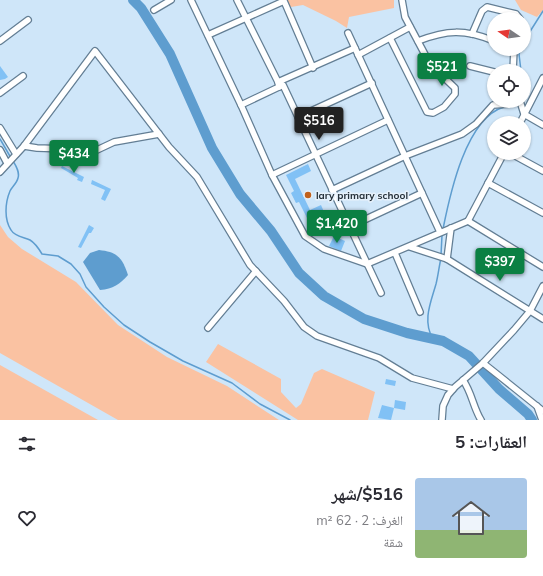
<!DOCTYPE html>
<html lang="ar">
<head>
<meta charset="utf-8">
<style>
	body { margin:0; font-family:Mulish,"Noto Naskh Arabic",sans-serif; background:#f7f7f7; color:#2b2b33; direction:rtl; height:100vh; display:flex; flex-direction:column; font-size:15px; white-space:nowrap }
	* { box-sizing:border-box; margin:0 }
	p { font-size:13px; color:#7c7c81 }
	.icon { flex:none; width:22px; height:22px; fill:none; stroke:currentColor; stroke-width:2; stroke-linecap:round; stroke-linejoin:round }
	.map { position:relative; height:420px; overflow:hidden; direction:ltr }
	.side { display:flex; flex-direction:column; background:#fff; flex:1 }
	.side>* { flex:none }
	.needle { width:26px; rotate:283deg }
	.controls { position:absolute; left:487px; top:12px; display:grid; gap:8px }
	.controls a { display:grid; place-items:center; width:44px; height:44px; border-radius:50%; background:#fff; box-shadow:0 1px 3px #0004; font-size:20px }
	.price { position:absolute; translate:-50% -34px; padding:0 9px; border-radius:4px; background:#0b8043; color:#fff; font-size:13px; line-height:26px; filter:drop-shadow(0 1px 2px #0008) }
	.price::after { content:''; position:absolute; left:50%; top:24px; width:12px; height:9px; margin-left:-6px; background:inherit; clip-path:polygon(0 0,100% 0,50% 100%) }
	.price.current { background:#222; color:#fff }
	ul { padding:0; list-style:none }
	li { display:flex; align-items:center; gap:12px; height:100px; padding:0 16px }
	li span { display:grid; place-items:center; flex:none; width:112px; height:80px; border-radius:4px; color:#555 }
	li>.icon { margin-inline-start:auto }
	span .icon { width:48px; height:48px; fill:#fffc; stroke-width:1 }
	li b { font-size:17px }
	h2 { display:flex; justify-content:space-between; align-items:center; height:48px; padding:0 16px; font-size:17px }
	.map>svg:first-child { display:block }
	.green { fill:#fac2a2 }
	.water { fill:#5e9dcf }
	.lines { fill:none; stroke-linecap:round; stroke-linejoin:round }
	.stream { stroke:#5e9dcf; stroke-width:1.5 }
	.river { stroke:#5e9dcf; stroke-width:10 }
	.building { fill:#81c1f5 }
	.street-casing { stroke:#637e94; stroke-width:8 }
	.street { stroke:#fff; stroke-width:5.5 }
	.poi-dot { fill:#c1611c; stroke:#e6f1fb; stroke-width:1.5 }
	.labels { text-anchor:middle; dominant-baseline:central; stroke-width:3; stroke-linejoin:round; paint-order:stroke }
	.poi-label { font-size:10px; font-weight:bold; fill:#26313a; stroke:#e6f1fb; text-anchor:start }
</style>
</head>
<body>
<div class="map">
<svg width="543" height="420" viewBox="0 0 543 420">
	<rect width="100%" height="100%" fill="#cfe6f9"/>
	<g class="green">
		<path d="M285 0H394V8L349 17 347 28 336 21 303 5 291 7Z"/>
		<path d="M515 0H543V10L537 17 521 10Z"/>
		<path d="M0 225 8 237 22 249 76 282 118 325 167 357 227 386 279 420H118L0 353Z"/>
		<path d="M218 344 281 379V392L296 408 301 404 314 373 322 369 375 392 368 420H298L206 362Z"/>
		<path d="M0 365 98 420H0Z"/>
	</g>
	<path class="water" d="M99 250C117 252 122 257 128 275 120 284 113 289 100 290L83 262 90 253Z"/>
	<g class="lines">
		<g class="stream">
			<path d="M524 41 543 11"/>
			<path d="M521 71 519 54 521 49"/>
			<path d="M524 91 525 97 524 99"/>
			<path d="M0 139 11 158"/>
			<path d="M13 161C16 166 20 172 18 178 17 183 12 187 10 191 5 203 4 219 11 230 15 237 24 237 30 240 35 243 39 249 42 254L58 256 71 264 80 274 86 287 104 307 124 325 150 342 183 361 232 383 260 404 290 420"/>
			<path d="M443 229C450 194 466 118 504 107"/>
			<path d="M441 255 442 235"/>
			<path d="M433 339C422 321 431 302 436 284 438 276 439 267 441 258"/>
		</g>
		<path class="river" d="M133 0 141 8 170 54 212 148 240 194 271 231 299 273 324 296 364 319 407 333 443 341 469 356 499 389 528 414 532 420"/>
	</g>
	<g class="building">
		<path d="M0 66 8 77 5 79 0 80Z"/>
		<path d="M308 164 311 171 295 179 310 210 321 205 324 212 308 220 299 202 296 203 291 193 294 191 286 175Z"/>
		<path d="M62 166 84 177 82 182 77 180 78 178 61 168Z"/>
		<path d="M92 180 111 189 105 201 101 199 105 190 91 184Z"/>
		<path d="M89 225 94 228 91 233H89L81 248 78 247Z"/>
		<path d="M334 236 345 241 341 251 329 246Z"/>
		<path d="M386 379 396 381 395 386 385 384Z"/>
		<path d="M395 400 406 402 405 410 394 408Z"/>
		<path d="M382 405 394 408 391 420 378 418Z"/>
	</g>
	<g class="lines">
		<g class="street-casing">
			<g id="street">
				<path d="M191 0 241 105 272 175 305 236 324 249 367 264 468 221 504 153"/>
				<path d="M237 0 278 82 283 85 381 293"/>
				<path d="M154 10 171 0"/>
				<path d="M348 33 440 232"/>
				<path d="M472 34 482 11 487 7 516 14 520 19"/>
				<path d="M208 35 284 1 313 68"/>
				<path d="M390 38 427 112 433 113 444 107 455 94V88L430 64 405 17 402 0"/>
				<path d="M0 41 28 20"/>
				<path d="M418 41C447 30 464 29 494 41"/>
				<path d="M358 55 410 27"/>
				<path d="M470 66 494 72"/>
				<path d="M513 71 514 49"/>
				<path d="M279 87 278 82 355 48"/>
				<path d="M0 93 23 76"/>
				<path d="M520 101 524 114 543 125"/>
				<path d="M241 105 281 86"/>
				<path d="M298 117 372 83"/>
				<path d="M520 123 543 78"/>
				<path d="M0 128 16 154"/>
				<path d="M24 146 37 148 97 150 114 142 159 134"/>
				<path d="M0 150 7 163"/>
				<path d="M510 153 543 171"/>
				<path d="M0 172 24 146 95 51 169 147 197 177 250 265 284 301 304 327 317 336 379 358 412 378 453 389"/>
				<path d="M272 175 388 120"/>
				<path d="M488 183 543 213"/>
				<path d="M332 190 405 156 462 134 476 124 493 105 509 104 515 101"/>
				<path d="M468 221 543 267"/>
				<path d="M349 227 422 193"/>
				<path d="M410 247 447 259 543 319"/>
				<path d="M395 253 420 312"/>
				<path d="M447 259 451 228"/>
				<path d="M208 328 256 271"/>
				<path d="M483 363 543 411"/>
				<path d="M463 380C472 393 473 407 481 420"/>
				<path d="M537 406 542 420"/>
				<path d="M442 420 443 406 448 395 455 387 483 363 514 330 530 311 543 286"/>
			</g>
		</g>
		<use href="#street" class="street"/>
	</g>
	<circle class="poi-dot" cx="308" cy="195" r="4"/>
	<g class="labels">
		<g class="poi-label">
			<text x="316" y="195">lary primary school</text>
		</g>
	</g>
</svg>
<div class="controls">
<a><svg class="needle" viewBox="-14 -14 28 28"><path d="M0-13l5 13h-10z" fill="#e53935"/><path d="M0 13l5-13h-10z" fill="#7c7c81"/></svg></a>
<a><svg class="icon" aria-label="locate" viewBox="0 0 24 24"><circle cx="12" cy="12" r="6"/><path d="M12 2v4M12 18v4M2 12h4M18 12h4"/></svg></a>
<a><svg class="icon" aria-label="layers" viewBox="0 0 24 24"><path d="M12 4l9 5-9 5-9-5zM3 14l9 5 9-5"/></svg></a>
</div>
<b class="price" style="left:442px;top:87px">$521</b>
<b class="price current" style="left:319px;top:141px">$516</b>
<b class="price" style="left:74px;top:174px">$434</b>
<b class="price" style="left:337px;top:244px">$1,420</b>
<b class="price" style="left:500px;top:282px">$397</b>
</div>
<section class="side">
<h2>العقارات: 5<svg class="icon" aria-label="filters" viewBox="0 0 24 24"><path d="M4 7h16M4 17h16"/><circle cx="9" cy="7" r="2"/><circle cx="15" cy="17" r="2"/></svg></h2>
<ul>
<li><span style="background:linear-gradient(#a9c7e8 65%,#8fb573 0)"><svg class="icon" aria-label="home" viewBox="0 0 24 24"><path d="M3 11l9-7 9 7M6 9v11h12V9"/></svg></span><div><b>$516/شهر</b><p>الغرف: 2 · 62 m²</p><p>شقة</p></div><svg class="icon" aria-label="heart" viewBox="0 0 24 24"><path d="M12 20l-8-8c-3-5 5-10 8-4 3-6 11-1 8 4z"/></svg></li>
</ul>
</section>
</body>
</html>
